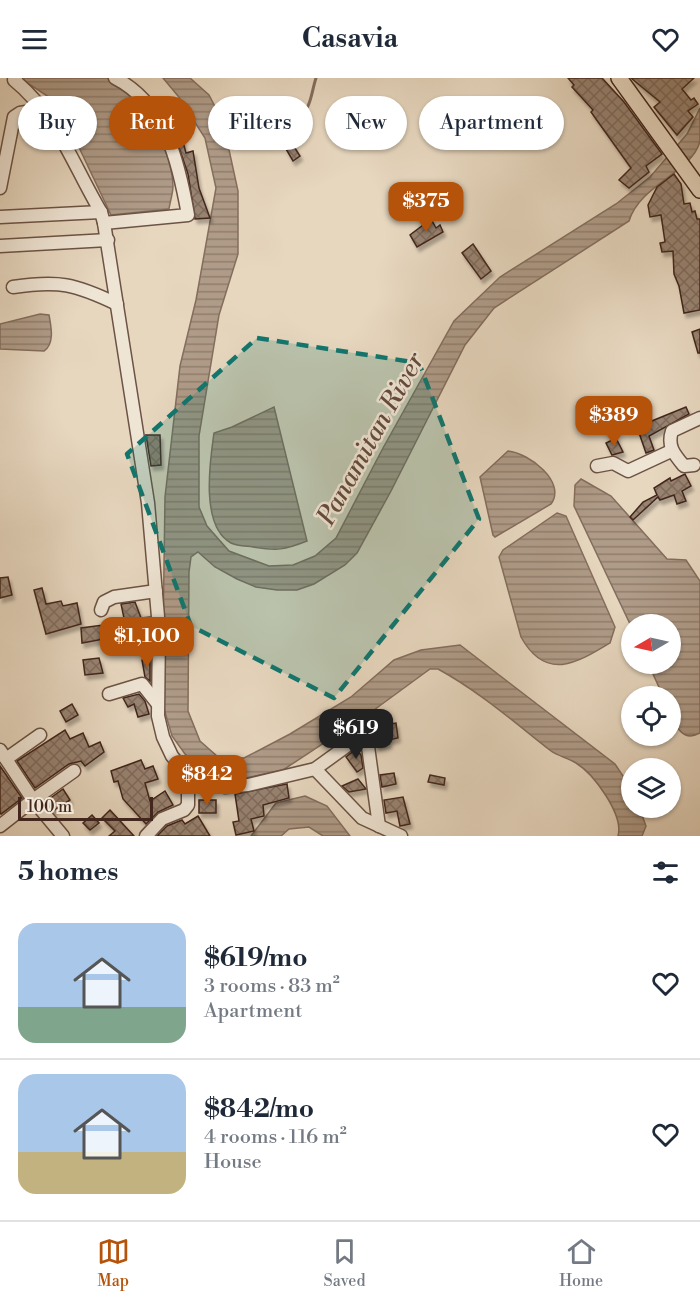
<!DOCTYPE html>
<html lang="en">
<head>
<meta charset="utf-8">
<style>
	body { margin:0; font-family:"Libre Bodoni",serif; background:#f2f2f3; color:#1f2937; height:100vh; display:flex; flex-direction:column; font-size:22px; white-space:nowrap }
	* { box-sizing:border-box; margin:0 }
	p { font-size:20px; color:#747a83 }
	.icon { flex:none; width:33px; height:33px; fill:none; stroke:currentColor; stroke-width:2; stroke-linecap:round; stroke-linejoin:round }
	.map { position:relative; height:758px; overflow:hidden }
	.panel { display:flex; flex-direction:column; background:#fff; flex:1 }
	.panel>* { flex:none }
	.banner { position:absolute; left:18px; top:18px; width:664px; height:54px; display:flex; gap:12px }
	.needle { width:39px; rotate:261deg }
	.buttons { position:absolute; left:621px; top:536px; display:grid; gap:12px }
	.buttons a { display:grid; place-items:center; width:60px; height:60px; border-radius:50%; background:#fff; box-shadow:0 2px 4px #0004; font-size:30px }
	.scale { position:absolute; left:18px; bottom:15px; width:135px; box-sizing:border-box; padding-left:6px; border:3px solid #43271c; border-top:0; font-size:16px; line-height:21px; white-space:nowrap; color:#43271c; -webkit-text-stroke:4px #efe5d5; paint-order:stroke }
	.price { position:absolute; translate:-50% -51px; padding:0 14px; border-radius:12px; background:#b45309; color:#fff; font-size:20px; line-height:39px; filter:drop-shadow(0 2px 3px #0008) }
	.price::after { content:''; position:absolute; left:50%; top:36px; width:18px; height:14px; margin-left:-9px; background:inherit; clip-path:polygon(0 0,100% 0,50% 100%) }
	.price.on { background:#222; color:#fff }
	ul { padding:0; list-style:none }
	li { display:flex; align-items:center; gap:18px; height:150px; padding:0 18px }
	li+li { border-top:2px solid #e0e1e3 }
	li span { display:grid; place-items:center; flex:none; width:168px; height:120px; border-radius:18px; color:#555 }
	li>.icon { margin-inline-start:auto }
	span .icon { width:72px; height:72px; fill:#fffc; stroke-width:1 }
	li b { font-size:26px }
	h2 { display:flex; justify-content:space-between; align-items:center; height:72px; padding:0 18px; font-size:26px }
	.tag { padding:0 21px; border-radius:27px; background:#fff; box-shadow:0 2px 4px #0004; font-size:21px; line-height:54px }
	.tag.on { background:#b45309; color:#fff }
	header { display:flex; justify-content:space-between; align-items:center; height:78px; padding:0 18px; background:#fff; font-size:27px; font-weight:700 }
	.tab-bar { display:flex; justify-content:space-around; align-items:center; height:84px; border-top:2px solid #e0e1e3; background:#fff; font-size:16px; color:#747a83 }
	.tab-bar a { display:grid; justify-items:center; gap:3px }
	.tab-bar .on { color:#b45309 }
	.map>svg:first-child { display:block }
	.water { fill:url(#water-rules); stroke:#846d5d; stroke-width:1.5 }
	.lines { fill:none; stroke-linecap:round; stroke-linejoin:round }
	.stream { stroke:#846d5d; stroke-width:3 }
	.building { fill:url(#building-cross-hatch); stroke:#43271c; stroke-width:1.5; filter:url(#shadow) }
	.minor-casing { stroke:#6c5345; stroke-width:15 }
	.major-casing { stroke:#43271c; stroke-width:18 }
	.minor { stroke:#efe5d5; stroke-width:12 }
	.major { stroke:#e7d7bf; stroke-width:15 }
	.marked { fill:#0f766e; fill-opacity:0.2; stroke:#0f766e; stroke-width:4.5; stroke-dasharray:12 8; stroke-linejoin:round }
	.labels { text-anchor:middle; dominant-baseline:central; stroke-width:5; stroke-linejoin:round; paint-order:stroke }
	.water-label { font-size:26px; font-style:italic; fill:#634a3c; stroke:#efe5d5 }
</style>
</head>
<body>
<header><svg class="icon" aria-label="menu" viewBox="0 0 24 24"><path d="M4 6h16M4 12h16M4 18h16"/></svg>Casavia<svg class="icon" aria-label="heart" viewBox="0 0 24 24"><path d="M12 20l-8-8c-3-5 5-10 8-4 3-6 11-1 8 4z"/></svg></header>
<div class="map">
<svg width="700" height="758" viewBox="0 0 700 758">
	<defs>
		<pattern id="water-rules" width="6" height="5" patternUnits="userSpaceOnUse" patternTransform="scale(1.5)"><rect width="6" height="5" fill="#af9b88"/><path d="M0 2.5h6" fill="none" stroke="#907e6e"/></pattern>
		<pattern id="building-cross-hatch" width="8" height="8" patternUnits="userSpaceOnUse" patternTransform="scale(1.5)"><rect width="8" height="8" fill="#988371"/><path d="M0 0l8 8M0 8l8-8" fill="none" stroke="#7e6b5c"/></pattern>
		<filter id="shadow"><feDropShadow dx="2.5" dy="4.5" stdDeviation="1.5" flood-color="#0004"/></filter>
	</defs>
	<rect width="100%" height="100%" fill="#e7d7bf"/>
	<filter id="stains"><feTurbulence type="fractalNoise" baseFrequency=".00333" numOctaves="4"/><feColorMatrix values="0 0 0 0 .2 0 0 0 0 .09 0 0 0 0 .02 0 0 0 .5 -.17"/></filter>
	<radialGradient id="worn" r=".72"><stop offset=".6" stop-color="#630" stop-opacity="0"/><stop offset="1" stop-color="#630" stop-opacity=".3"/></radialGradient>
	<g class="water">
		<path d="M20 0H107C143 10 172 72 173 108 173 115 170 124 169 131L111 137 58 25Z"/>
		<path d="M163 0H190L209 17 223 44 238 113V176L219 237 199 358V429L207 448 229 473 269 488 293 487 315 478 336 460 383 370 454 243 500 199 616 126 650 99 687 56 700 30C700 40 700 54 700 63 693 94 640 106 629 143L494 230 465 267 391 413 357 475 345 487 314 506 297 512H277L256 509 237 501 215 489 198 474 191 479 189 494 188 633 200 663 217 678 244 680 290 656 351 619 394 582 421 572 460 567 615 686 631 710 632 729H639L646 748 642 758H618C624 737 594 696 576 685 568 680 558 678 551 673 514 644 480 614 438 591H430L419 599 374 632 283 692 227 704 212 700 185 676 172 658 162 624 165 419 180 288 196 222 216 110 205 60 178 18Z"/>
		<path d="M40 236 49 237C51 248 55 266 44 273L0 271V246Z"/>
		<path d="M274 329 307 463C284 472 278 473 253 469 246 468 237 468 231 465 200 448 210 383 214 355L232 349Z"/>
		<path d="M508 373C529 375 567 404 551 426L495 459 493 457 480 399Z"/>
		<path d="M581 401 611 418 667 481 686 482 700 503V655C677 668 670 634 670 618H663L648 585H670V546L631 548 574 428 575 407Z"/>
		<path d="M557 435 566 438 615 549 610 565C577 585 546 604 521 559L499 479 503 472Z"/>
		<path d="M305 718 327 728 350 758H323L309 749 289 751 281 758H251L276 725Z"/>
	</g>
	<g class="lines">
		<path class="stream" d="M224 63C252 58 296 58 308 28 312 19 313 9 316 0"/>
	</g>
	<g class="building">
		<path d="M568 0H602L624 24 662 76 646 88 649 94 629 110 619 102 631 90 591 34 593 32 572 9 574 7Z"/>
		<path d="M631 0H694L682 11 691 22 694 20 698 26 688 33 693 39 677 57 654 29 660 24Z"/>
		<path d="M175 51 182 60 186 75 193 73 199 110 210 140 195 141 188 96 173 52Z"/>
		<path d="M293 67 300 78 293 83 286 71Z"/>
		<path d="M674 96 681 106 684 126 690 125 692 134 695 133 697 141H700V232L684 235 679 208 674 196 673 173 662 174 660 165 665 164 661 137 650 139 648 127 657 109Z"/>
		<path d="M431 141 436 150 440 147 443 154 417 169 410 157Z"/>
		<path d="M473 166 491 193 481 201 462 175Z"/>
		<path d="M700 251V275H698L692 254Z"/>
		<path d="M686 329 689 336 649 358 654 372 646 375 637 349Z"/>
		<path d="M146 357H160L161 387 151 388Z"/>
		<path d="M616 360 623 374 612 377 606 365Z"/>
		<path d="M685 396 691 408 682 413 686 423 677 426 674 417 660 422 658 419 633 442 630 439 643 424 657 417 654 410 670 400 671 403Z"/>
		<path d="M8 499 12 517 0 520V500Z"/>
		<path d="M42 510 46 526 61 523 63 528 77 525 81 546 46 556 34 512Z"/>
		<path d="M135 524 141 540 150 539 151 552 119 557 116 541 124 540 121 526Z"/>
		<path d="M103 547 104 561 82 565 81 550Z"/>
		<path d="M99 580 103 595 85 597 83 582Z"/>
		<path d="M150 580V603L145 599 142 582Z"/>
		<path d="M139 616 145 623 149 636 138 639 134 626 128 629 123 620Z"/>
		<path d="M72 626 78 637 66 644 60 633Z"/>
		<path d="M396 645 398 660 388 662 389 666 376 668V648Z"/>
		<path d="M65 652 70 661 83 655 89 669 100 664 104 674 85 688 81 683 69 686 35 710 17 683Z"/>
		<path d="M356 671 361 677 363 690 357 694 346 679Z"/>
		<path d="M141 682 145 691 153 688 158 701 145 705 150 723 165 713 173 727 158 734 146 746 123 721 118 703 114 704 111 693Z"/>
		<path d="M0 688 22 720 1 736 0 734Z"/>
		<path d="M394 695 396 706 382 709 380 697Z"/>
		<path d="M430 697 445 700 444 707 428 704Z"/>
		<path d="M358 701 366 711 349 714 342 708Z"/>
		<path d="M287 706 289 720 263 727 264 738 251 741 254 753 236 757 233 744 239 743 235 716Z"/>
		<path d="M63 711 70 722 53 733 45 724Z"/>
		<path d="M403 719 410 746 400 748 397 733 386 735 384 722Z"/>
		<rect x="199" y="722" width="17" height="13"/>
		<path d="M110 732 134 758H109L115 753 102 740Z"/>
		<path d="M92 737 99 745 90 752 83 745Z"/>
		<path d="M198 738 210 758H157L167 748 182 742 185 746Z"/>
	</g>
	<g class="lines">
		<g class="minor-casing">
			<g id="minor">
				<path d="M16 0 14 2C57 37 73 87 101 134L104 145 148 425 159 550 158 638 163 659 172 678 188 697 202 703 225 709 248 707 315 691 366 654 379 748"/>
				<path d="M0 110 14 39 20 35 44 31"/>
				<path d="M0 139 101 134"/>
				<path d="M104 145 188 137C179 86 166 26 115 0"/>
				<path d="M0 168 108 162"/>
				<path d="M13 209C59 202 75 206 117 226"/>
				<path d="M694 387 684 388C674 376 667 368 672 353L700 340"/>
				<path d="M597 388 613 385 628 393 671 373"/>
				<path d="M101 532 104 524 114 519 156 513"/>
				<path d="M109 616 142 606 157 625"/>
				<path d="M0 672 33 722 0 748"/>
				<path d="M6 681 40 657"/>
				<path d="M315 691 362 740 401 758"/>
				<path d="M63 758 33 722 74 693"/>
				<path d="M146 758 162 741 184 732 188 727V697"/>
			</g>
		</g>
		<g class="major-casing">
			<path id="major" d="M619 0 700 112"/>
		</g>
		<use href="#minor" class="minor"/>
		<use href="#major" class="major"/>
	</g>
	<path class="marked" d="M257 260 419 285 479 441 334 620 191 548 127 376Z"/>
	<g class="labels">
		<g class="water-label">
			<text transform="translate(371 361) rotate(-61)">Panamitan River</text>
		</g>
	</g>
	<rect width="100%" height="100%" filter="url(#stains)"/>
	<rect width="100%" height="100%" fill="url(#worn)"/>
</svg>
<div class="buttons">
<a><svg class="needle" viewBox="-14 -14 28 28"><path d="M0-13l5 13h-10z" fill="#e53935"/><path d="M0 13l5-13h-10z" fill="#747a83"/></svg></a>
<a><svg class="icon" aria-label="locate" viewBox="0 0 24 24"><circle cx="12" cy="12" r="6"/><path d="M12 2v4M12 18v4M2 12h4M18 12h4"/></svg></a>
<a><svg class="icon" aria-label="layers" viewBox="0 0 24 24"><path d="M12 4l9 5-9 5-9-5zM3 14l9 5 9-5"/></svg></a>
</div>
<div class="scale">100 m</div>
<b class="price" style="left:426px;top:155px">$375</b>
<b class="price" style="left:614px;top:369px">$389</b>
<b class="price" style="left:147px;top:590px">$1,100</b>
<b class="price on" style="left:356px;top:682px">$619</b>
<b class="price" style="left:207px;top:728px">$842</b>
<div class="banner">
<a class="tag">Buy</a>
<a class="tag on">Rent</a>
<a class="tag">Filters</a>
<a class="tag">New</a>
<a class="tag">Apartment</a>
</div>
</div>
<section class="panel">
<h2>5 homes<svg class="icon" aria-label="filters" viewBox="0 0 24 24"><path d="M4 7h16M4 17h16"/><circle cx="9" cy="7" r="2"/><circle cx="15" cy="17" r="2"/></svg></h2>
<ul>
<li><span style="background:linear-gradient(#a9c7e8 70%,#7fa58c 0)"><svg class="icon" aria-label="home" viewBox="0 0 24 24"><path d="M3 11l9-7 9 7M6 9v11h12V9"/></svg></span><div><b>$619/mo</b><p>3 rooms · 83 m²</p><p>Apartment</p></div><svg class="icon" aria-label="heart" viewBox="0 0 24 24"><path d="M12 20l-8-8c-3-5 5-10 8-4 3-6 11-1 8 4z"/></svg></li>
<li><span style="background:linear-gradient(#a9c7e8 65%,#c2b280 0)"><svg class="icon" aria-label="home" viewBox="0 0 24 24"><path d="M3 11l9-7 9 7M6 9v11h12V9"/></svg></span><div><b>$842/mo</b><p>4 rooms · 116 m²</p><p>House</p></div><svg class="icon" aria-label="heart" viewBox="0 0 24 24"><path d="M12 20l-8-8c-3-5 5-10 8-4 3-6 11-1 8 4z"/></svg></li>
</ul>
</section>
<nav class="tab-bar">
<a class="on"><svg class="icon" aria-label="map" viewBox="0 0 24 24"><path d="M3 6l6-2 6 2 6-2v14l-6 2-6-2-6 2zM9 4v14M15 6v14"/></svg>Map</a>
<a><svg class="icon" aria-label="saved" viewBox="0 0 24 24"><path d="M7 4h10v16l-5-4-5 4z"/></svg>Saved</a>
<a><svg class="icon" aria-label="home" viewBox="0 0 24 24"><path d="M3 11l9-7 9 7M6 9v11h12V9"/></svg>Home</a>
</nav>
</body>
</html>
